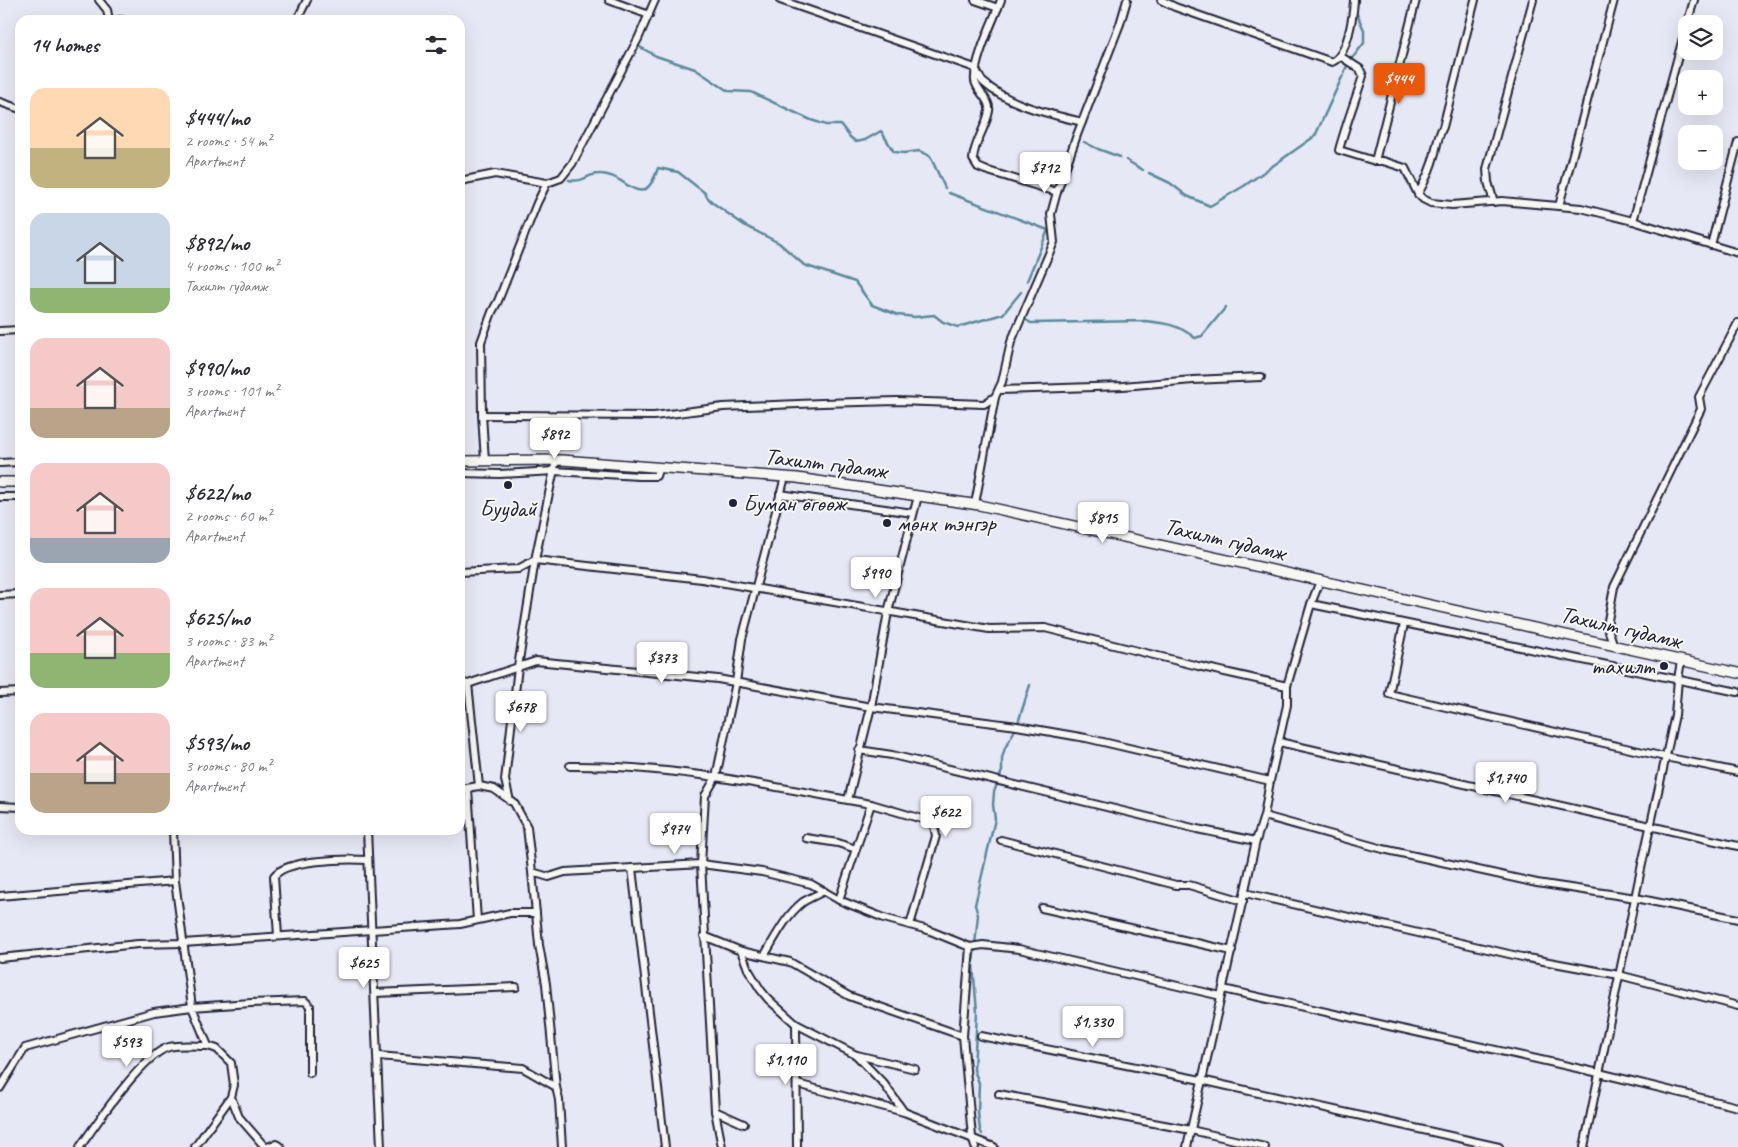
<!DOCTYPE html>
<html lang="en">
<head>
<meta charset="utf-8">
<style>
	body { margin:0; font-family:Caveat,sans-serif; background:#f2f2f3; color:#2b2b33; height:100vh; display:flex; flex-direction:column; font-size:19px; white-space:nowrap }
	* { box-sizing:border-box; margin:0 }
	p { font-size:16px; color:#7c7c81 }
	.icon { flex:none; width:28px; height:28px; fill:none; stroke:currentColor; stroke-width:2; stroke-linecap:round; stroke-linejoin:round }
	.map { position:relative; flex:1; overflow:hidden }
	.drawer { position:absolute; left:15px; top:15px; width:450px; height:820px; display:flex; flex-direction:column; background:#fff; border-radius:15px; box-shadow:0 5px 20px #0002 }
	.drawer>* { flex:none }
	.controls { position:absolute; left:1678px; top:15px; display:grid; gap:10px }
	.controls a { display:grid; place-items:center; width:45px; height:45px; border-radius:10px; background:#fff; box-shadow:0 5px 20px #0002; font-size:25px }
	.price { position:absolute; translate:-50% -42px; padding:0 11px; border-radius:5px; background:#fff; color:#222; font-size:16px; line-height:32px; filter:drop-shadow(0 1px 2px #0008) }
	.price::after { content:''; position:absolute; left:50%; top:30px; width:15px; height:11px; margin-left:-8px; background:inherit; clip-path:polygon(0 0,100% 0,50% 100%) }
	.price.active { background:#ea580c; color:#fff }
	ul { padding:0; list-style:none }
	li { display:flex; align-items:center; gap:15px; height:125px; padding:0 15px }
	li span { display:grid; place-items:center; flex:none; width:140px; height:100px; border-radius:15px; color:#555 }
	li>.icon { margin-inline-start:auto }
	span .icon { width:60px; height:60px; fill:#fffc; stroke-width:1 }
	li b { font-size:21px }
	h2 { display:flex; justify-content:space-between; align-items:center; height:60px; padding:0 15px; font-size:21px }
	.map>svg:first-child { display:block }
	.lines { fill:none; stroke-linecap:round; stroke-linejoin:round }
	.stream { stroke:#5a899c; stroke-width:2.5 }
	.minor-casing { stroke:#22223b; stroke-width:10 }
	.secondary-casing { stroke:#22223b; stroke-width:12 }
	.minor { stroke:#f6f6f2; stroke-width:6 }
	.secondary { stroke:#f6f6f2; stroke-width:9 }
	.poi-dot { fill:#22223b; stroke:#f6f6f2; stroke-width:2 }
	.labels { text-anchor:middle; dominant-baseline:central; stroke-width:4; stroke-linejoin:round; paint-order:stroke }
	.street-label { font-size:24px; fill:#22223b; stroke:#f6f6f2 }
	.poi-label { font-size:24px; fill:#22223b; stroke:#f6f6f2; text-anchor:start }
</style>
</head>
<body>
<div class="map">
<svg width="1738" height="1147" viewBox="0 0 1738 1147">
	<rect width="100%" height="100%" fill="#e7e8f5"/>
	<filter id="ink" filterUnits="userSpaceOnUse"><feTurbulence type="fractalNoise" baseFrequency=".02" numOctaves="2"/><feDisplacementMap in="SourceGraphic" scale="10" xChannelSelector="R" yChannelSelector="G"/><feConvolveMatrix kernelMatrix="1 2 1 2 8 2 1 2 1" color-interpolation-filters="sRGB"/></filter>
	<g filter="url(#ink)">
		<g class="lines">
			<g class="stream">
				<path d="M640 47 656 56 695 69 728 91 751 92 811 120 826 125H841L850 137 856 142 865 140 881 131 894 152 904 153 919 151 930 156 945 188"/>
				<path d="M1351 60 1364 43V30L1356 12 1358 0"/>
				<path d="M1344 72 1348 64"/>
				<path d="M1084 142 1098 149 1120 157"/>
				<path d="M1126 160 1143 170"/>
				<path d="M1149 173 1170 183 1187 196 1210 206 1244 186 1315 136 1343 75"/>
				<path d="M569 180C585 183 586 174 599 174 626 172 642 216 658 168L678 172 705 193 707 197 713 203 744 225 779 243 804 265 855 282 872 305 898 315 915 317 934 315 943 322 958 327 1003 314 1021 292"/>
				<path d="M949 193 1048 230 1027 281"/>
				<path d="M1026 320 1031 323 1145 321C1166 323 1179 325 1195 338L1202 336 1226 307"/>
				<path d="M982 1134 980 1130 978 1113 979 1083 974 1070 977 1012 973 965 978 915 975 905 995 819 993 805 994 792 1002 771V758L1005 748 1017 726 1030 685"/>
			</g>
			<g class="minor-casing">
				<g id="minor">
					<path d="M99 0 107 10 109 20"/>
					<path d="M609 0 649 15"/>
					<path d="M780 0 975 68C978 73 980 79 983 82 1008 105 1050 114 1082 122"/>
					<path d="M975 0 998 8"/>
					<path d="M1001 0C994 19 973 62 975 81 977 92 991 100 989 111 986 128 974 142 973 159L978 167 985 170 1057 192"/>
					<path d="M1161 0 1175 7 1332 62C1348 55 1353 16 1354 0"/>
					<path d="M1416 0 1375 161H1383L1405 168 1418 194"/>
					<path d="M1475 0 1443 127C1438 136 1437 144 1435 153 1431 168 1425 182 1418 194L1423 199 1431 203 1452 205 1502 201 1581 208 1633 221 1738 253"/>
					<path d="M119 20H122"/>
					<path d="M297 20 307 0"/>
					<path d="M1687 24 1694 0"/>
					<path d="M1340 56 1360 69 1363 76C1355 101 1346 124 1339 150L1375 161"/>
					<path d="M0 102 20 109"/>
					<path d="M460 181 495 174 547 183"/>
					<path d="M1494 202 1488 182 1487 169 1533 0"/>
					<path d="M1559 206 1614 0"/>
					<path d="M1633 221 1686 27"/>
					<path d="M1711 245 1738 142"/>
					<path d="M0 331 20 330"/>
					<path d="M999 390 1123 386 1193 380 1261 377"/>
					<path d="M482 415 654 416 723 407 822 403 897 401 984 404 995 397"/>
					<path d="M485 461 482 415 481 342 492 312 498 301 537 203 547 183 561 178 572 164 638 39 655 0"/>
					<path d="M0 463 20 462"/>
					<path d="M460 473 500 474 554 471 639 476H656L659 467"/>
					<path d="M780 494 913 513"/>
					<path d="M0 497H20"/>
					<path d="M975 504 995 397 1002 382 1011 342 1054 242 1051 214 1057 192 1077 135 1120 24 1127 0"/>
					<path d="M460 572 518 569 535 560 702 579 989 629 1045 628 1198 666 1287 686"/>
					<path d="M0 595 20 594"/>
					<path d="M1311 604 1738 692"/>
					<path d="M1404 624 1389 694 1665 757 1738 772"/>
					<path d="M1614 646 1607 626 1614 587 1701 409 1699 397 1738 323"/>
					<path d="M460 682 468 684 536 661 718 679 871 707 1017 726 1086 738 1270 781"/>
					<path d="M468 684 479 786 494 789 514 803 527 827 532 872"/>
					<path d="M0 693 20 692"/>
					<path d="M1279 742 1738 846"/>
					<path d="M859 750 892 755 1197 829 1256 841"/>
					<path d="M570 766C664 765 756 783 848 800"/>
					<path d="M460 789 479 786"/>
					<path d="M468 789 477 920"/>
					<path d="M510 801 505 780 518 667 535 560 556 460"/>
					<path d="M871 804 929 821 934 826 936 836 910 925"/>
					<path d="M0 806 20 807"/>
					<path d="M1264 816 1383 849 1537 883 1636 898 1738 919"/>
					<path d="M367 830 381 1147"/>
					<path d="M806 838 838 843 856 849"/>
					<path d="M1001 840 1176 885H1189L1243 901"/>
					<path d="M632 868 665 1147"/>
					<path d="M1245 893 1522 957 1619 975 1738 1006"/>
					<path d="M0 896 175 881"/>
					<path d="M839 900 871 804 848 800 871 707 888 612 918 496"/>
					<path d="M1042 908 1232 951"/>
					<path d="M278 936 274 876C287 859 346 859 368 860"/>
					<path d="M704 936 741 951 790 962 849 996 963 1036"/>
					<path d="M970 947 963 1036 972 1137 975 1147"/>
					<path d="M741 951 748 969 760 989 768 999 796 1024 856 1055 884 1084 904 1112"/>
					<path d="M764 956C775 938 786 915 803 902 809 898 817 895 824 891"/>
					<path d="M0 958 138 944 183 943 460 924 510 913H536"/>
					<path d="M1223 989 1599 1073 1738 1107"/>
					<path d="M375 993 516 987"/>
					<path d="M796 1024 797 1147"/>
					<path d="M981 1036 1201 1080 1499 1147"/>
					<path d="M857 1055 915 1069"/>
					<path d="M378 1056 523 1068 556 1087"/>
					<path d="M797 1084 904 1112 994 1147"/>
					<path d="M0 1088 25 1048 154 1012 192 1007 175 881 173 830"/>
					<path d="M999 1094 1191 1130 1265 1147"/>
					<path d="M231 1097 239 1117 265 1147"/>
					<path d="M715 1111 744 1124"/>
					<path d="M80 1147C96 1124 143 1054 169 1047 181 1044 196 1046 208 1046"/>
					<path d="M195 1147 231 1097 234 1085 231 1063 217 1049 208 1046 192 1007 251 1003 305 1001 310 1006V1073"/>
					<path d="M267 1147 276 1144 281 1147"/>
					<path d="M562 1147 559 1100 556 1087 546 984 539 945 532 872 549 877 565 872 701 864 762 872 811 884 839 900 884 918 928 930 970 947 983 945 1019 949 1221 996"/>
					<path d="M722 1147 715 1111 701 864 705 796 716 777 736 682 742 639 785 477"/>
					<path d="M1187 1147 1256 841 1264 816 1270 781 1287 705V686L1311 604 1320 581"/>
					<path d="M1584 1147 1642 864 1675 715 1678 679 1681 661"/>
				</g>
			</g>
			<g class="secondary-casing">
				<g id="secondary">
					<path d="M460 461 562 460 797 478 979 505 1738 673"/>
					<path d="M0 482H20"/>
				</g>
			</g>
			<use href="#minor" class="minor"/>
			<use href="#secondary" class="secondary"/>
		</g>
	</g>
	<g class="poi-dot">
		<circle cx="508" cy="485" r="5"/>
		<circle cx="733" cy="503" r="5"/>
		<circle cx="887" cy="523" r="5"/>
		<circle cx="1664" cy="666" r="5"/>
	</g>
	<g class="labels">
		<g class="street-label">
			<text transform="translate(826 463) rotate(7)">Тахилт гудамж</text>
			<text transform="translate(1225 539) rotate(13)">Тахилт гудамж</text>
			<text transform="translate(1621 627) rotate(13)">Тахилт гудамж</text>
		</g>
		<g class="poi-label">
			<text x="743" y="503">Буман өгөөж</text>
			<text x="508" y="508" text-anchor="middle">Буудай</text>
			<text x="897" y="523">мөнх тэнгэр</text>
			<text x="1654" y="666" text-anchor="end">тахилт</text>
		</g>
	</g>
</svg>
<div class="controls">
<a><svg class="icon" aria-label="layers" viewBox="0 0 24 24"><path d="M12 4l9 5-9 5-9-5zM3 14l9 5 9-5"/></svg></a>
<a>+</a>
<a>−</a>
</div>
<b class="price active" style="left:1399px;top:105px">$444</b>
<b class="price" style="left:1045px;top:194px">$712</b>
<b class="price" style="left:555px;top:460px">$892</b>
<b class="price" style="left:1103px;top:544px">$815</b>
<b class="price" style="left:876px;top:599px">$990</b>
<b class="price" style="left:662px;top:684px">$373</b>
<b class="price" style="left:521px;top:733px">$678</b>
<b class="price" style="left:1506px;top:804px">$1,740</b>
<b class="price" style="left:946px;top:838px">$622</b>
<b class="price" style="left:675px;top:855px">$974</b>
<b class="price" style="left:364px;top:989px">$625</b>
<b class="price" style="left:1093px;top:1048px">$1,330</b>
<b class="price" style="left:127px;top:1068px">$593</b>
<b class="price" style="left:786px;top:1086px">$1,110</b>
<section class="drawer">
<h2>14 homes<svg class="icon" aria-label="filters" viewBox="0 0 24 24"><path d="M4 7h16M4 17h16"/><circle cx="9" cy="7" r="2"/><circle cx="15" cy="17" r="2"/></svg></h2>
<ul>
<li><span style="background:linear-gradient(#ffd9b3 60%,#c2b280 0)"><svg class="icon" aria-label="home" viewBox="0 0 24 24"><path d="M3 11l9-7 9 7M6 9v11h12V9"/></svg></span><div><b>$444/mo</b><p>2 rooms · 54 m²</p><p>Apartment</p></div></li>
<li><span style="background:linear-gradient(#c9d6e8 75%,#8fb573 0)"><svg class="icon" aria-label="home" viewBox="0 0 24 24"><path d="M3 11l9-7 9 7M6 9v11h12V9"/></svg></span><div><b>$892/mo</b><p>4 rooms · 100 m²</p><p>Тахилт гудамж</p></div></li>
<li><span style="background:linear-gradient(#f6c9c9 70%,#b9a48a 0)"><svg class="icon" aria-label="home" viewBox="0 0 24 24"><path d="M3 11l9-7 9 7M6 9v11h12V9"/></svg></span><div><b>$990/mo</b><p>3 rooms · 101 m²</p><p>Apartment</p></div></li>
<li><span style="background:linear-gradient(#f6c9c9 75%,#9aa5b1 0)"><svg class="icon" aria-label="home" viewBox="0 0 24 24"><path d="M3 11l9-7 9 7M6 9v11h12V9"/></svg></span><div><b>$622/mo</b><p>2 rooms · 60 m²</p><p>Apartment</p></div></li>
<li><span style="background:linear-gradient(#f6c9c9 65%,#8fb573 0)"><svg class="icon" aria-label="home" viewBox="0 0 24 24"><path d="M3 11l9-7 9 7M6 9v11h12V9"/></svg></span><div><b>$625/mo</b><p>3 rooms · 83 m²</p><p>Apartment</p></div></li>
<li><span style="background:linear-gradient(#f6c9c9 60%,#b9a48a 0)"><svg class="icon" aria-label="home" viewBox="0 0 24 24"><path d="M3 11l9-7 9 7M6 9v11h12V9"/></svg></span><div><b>$593/mo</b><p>3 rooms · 80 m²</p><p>Apartment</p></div></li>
</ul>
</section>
</div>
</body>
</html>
